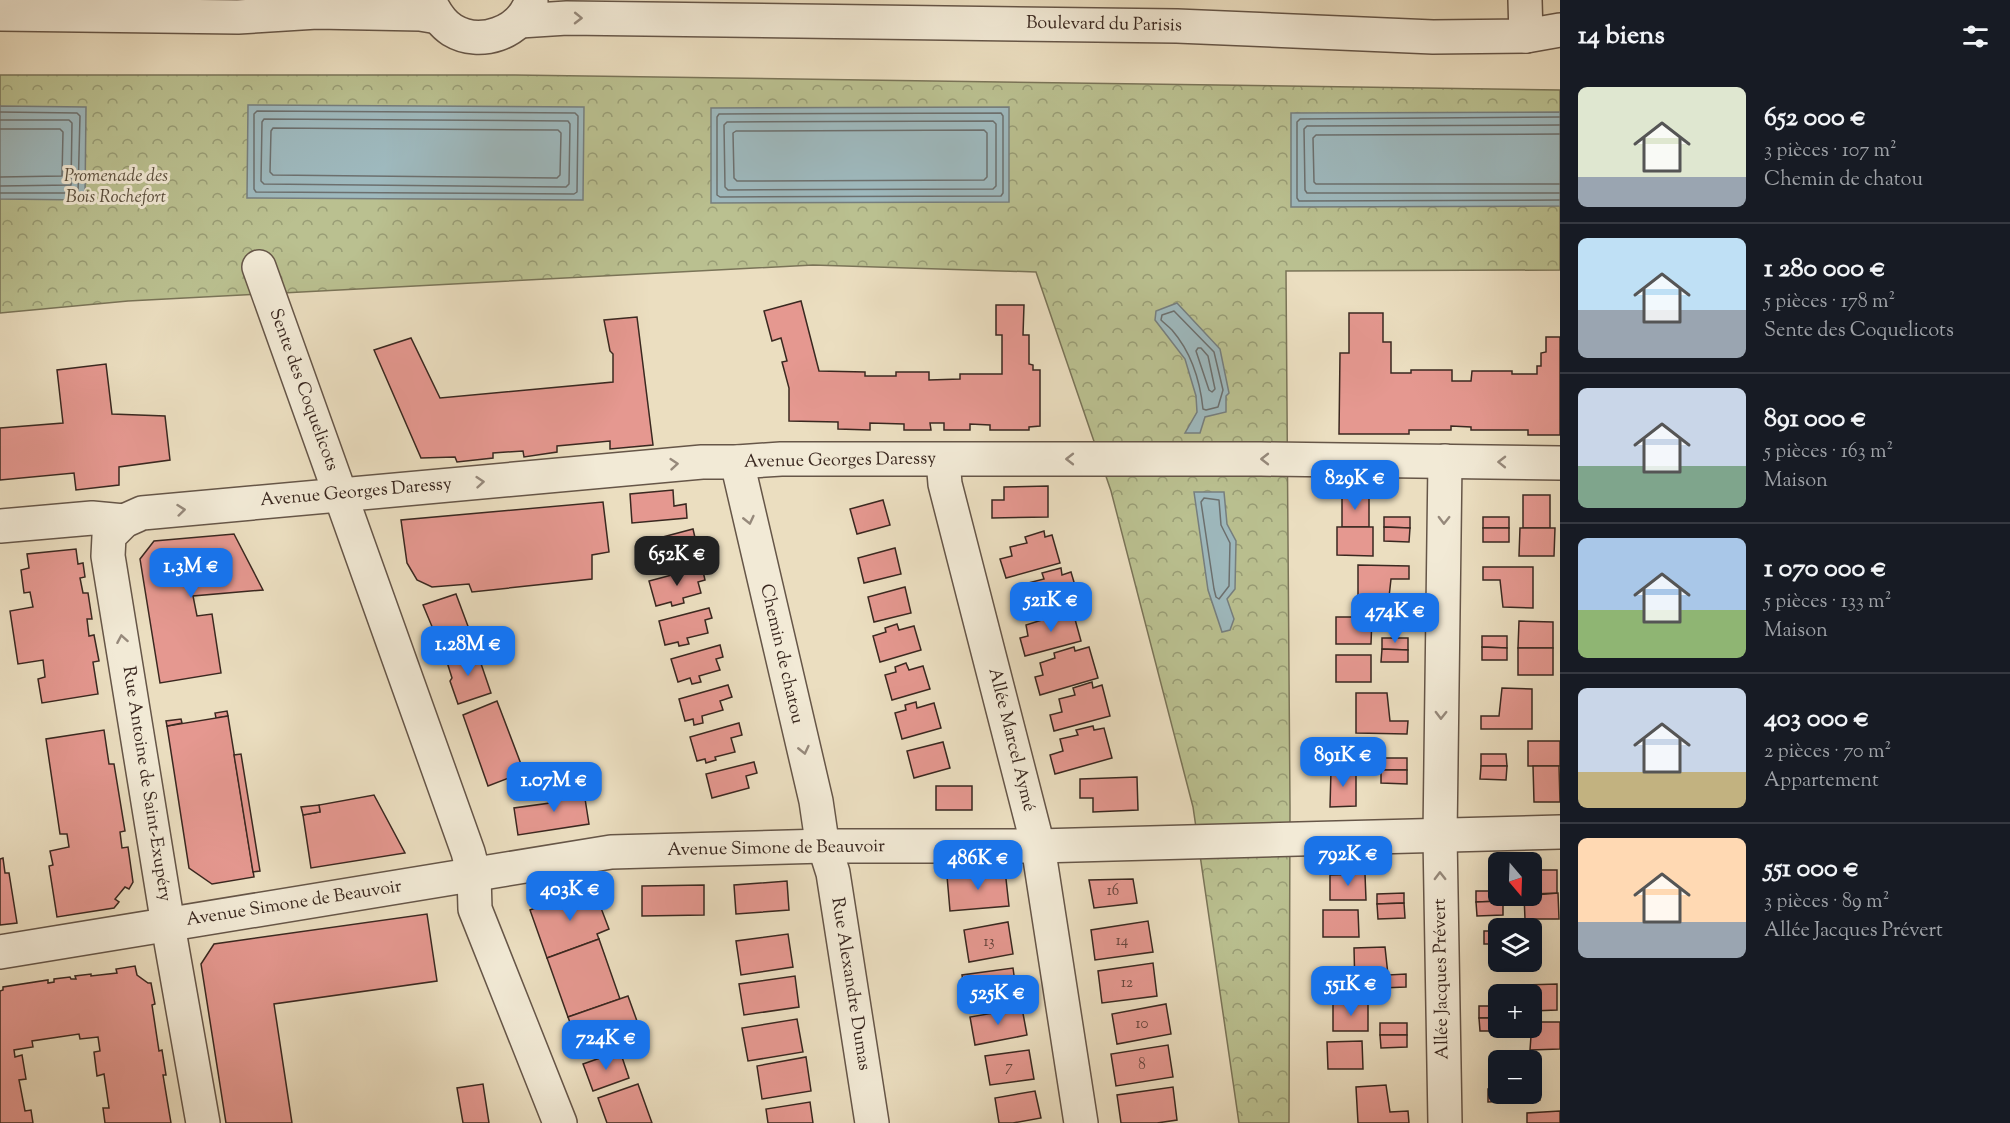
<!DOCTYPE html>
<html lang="fr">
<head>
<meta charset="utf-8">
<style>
	body { margin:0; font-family:"Sorts Mill Goudy",serif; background:#20242c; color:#f1f3f6; height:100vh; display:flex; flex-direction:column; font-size:22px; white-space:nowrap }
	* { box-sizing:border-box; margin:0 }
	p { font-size:20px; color:#9ea1a6 }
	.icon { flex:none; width:33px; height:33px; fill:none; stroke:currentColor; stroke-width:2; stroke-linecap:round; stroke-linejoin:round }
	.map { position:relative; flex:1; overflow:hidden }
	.panel { display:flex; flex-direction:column; background:#171b24; width:450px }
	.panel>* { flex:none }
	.needle { width:39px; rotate:161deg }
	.controls { position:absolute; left:1488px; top:852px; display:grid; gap:12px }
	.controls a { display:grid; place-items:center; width:54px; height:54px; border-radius:9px; background:#171b24; box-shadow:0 6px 24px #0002; font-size:30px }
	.price { position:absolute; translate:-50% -51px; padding:0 14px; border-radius:12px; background:#1a73e8; color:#fff; font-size:20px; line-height:39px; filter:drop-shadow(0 2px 3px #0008) }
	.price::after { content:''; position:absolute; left:50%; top:36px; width:18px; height:14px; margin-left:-9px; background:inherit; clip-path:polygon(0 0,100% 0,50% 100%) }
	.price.current { background:#222; color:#fff }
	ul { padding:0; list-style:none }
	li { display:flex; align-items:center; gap:18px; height:150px; padding:0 18px }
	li+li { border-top:2px solid #363941 }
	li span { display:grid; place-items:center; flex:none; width:168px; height:120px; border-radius:9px; color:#555 }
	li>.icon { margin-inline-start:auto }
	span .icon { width:72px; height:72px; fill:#fffc; stroke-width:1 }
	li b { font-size:26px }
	h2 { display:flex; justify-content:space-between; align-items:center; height:72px; padding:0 18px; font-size:26px }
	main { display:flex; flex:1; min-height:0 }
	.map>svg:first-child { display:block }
	.park { fill:url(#park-crowns); stroke:#7a7458; stroke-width:1.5 }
	.water { fill:#9eb9be; stroke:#767f7f; stroke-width:1.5 }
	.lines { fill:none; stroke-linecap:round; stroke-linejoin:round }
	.shore { stroke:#6c706f; stroke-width:1.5 }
	.building { fill:#e59890; stroke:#3a2820; stroke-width:1.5 }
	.minor-casing { stroke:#665648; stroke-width:36 }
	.minor { stroke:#f2ead6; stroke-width:33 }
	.oneway { stroke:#96897b }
	.labels { text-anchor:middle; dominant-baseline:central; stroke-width:6; stroke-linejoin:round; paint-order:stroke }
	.number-label { font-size:15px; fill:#65443c }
	.street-label { font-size:18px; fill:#3a2820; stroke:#f2ead6 }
	.park-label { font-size:18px; font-style:italic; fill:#5a4e3c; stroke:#f2ead6 }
</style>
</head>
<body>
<main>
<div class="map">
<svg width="1560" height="1123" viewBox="0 0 1560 1123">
	<defs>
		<pattern id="park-crowns" width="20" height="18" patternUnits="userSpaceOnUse" patternTransform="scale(1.5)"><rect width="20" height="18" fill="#bac090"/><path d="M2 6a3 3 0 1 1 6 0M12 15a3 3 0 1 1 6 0" fill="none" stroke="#989c75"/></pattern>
	</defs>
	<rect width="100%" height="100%" fill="#ebdec0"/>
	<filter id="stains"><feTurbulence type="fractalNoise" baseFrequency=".00333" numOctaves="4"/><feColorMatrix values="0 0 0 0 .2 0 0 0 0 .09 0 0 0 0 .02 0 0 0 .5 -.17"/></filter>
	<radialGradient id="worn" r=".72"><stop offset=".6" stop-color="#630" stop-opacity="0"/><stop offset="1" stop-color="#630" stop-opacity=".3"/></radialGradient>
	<path class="park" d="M0 75H515L1560 90V270L1286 271 1290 808 1289 1123H1239L1193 807 1111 491 1036 272 813 265 128 301 0 313Z"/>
	<g class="water">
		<path d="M248 105 584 107 583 200 247 198Z"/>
		<path d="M0 106 86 107 85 200 0 199Z"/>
		<path d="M1009 107V202L711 203V108Z"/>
		<path d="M1560 112V206L1291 207V113Z"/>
		<path d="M1177 303 1220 349 1229 393 1226 396V412L1205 417 1200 433H1185L1197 412 1196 396 1185 359 1155 320 1156 311Z"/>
		<path d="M1194 492H1224L1227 524 1236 541 1235 589 1227 599 1234 619 1230 630 1222 632 1208 590Z"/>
	</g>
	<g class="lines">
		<g class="shore">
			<path d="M257 111 575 113 578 116 577 192 574 194 256 192 254 189V114Z"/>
			<path d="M0 112 77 113 80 116 78 193H0"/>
			<path d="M1001 113 1003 116V193L1001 196 720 197 717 195V117L719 114Z"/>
			<path d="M1560 117 1300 119 1297 122V198L1299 201 1560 200"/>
			<path d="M264 119 568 121 570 124 569 184 566 187 264 184 261 181 262 122Z"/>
			<path d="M0 120H69L72 123 71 185 0 186"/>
			<path d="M993 121 996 124V186L993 189 728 190 725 187 724 125 727 122Z"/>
			<path d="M1560 125 1307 126 1304 129 1305 190 1307 193H1560"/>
			<path d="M273 128 558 130 561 133 560 175 557 178 273 175 270 172 271 131Z"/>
			<path d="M0 129H60L63 132 62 176 0 177"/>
			<path d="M984 130 987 133V177L984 180 737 181 734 178 733 133 736 131Z"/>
			<path d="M1560 134 1316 135 1313 138 1314 182 1316 184H1560"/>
			<path d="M1174 311 1214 352 1223 390 1218 407 1206 410 1203 409C1200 380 1191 352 1172 330 1168 326 1164 323 1161 320L1162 315Z"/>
			<path d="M1198 348H1201L1208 356 1215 389 1212 392 1209 390 1196 351Z"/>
			<path d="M1204 498 1219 500 1221 525 1230 543 1229 586 1219 599 1216 597 1214 589 1201 502Z"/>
		</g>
	</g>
	<g class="building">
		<path d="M801 301 819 371 865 372V376H896V372H929V380L960 379V374H1002V335H996V305H1024L1023 335H1029V364L1033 365V370H1040V426L1029 427V430H990V425L970 424V430H944V423H930L931 430H904V424L870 423V430L838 429V422L789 421V388L782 362 787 361 781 338 772 341 764 311Z"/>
		<path d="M1349 313H1383V342H1391V373H1411V370H1452V381H1471L1472 371H1512V374H1537V366H1541V353L1546 352V337H1560V435H1528V430H1471V427L1451 426V430H1409V434H1339L1340 353H1349Z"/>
		<path d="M637 317 653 445 610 449V441L557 446V452L524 457 523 451 493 453V458L457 462 455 457 421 458 374 350 411 338 440 398 613 382V354L610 351 604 320Z"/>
		<path d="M106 364 112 414 165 416 170 460 119 467V485L76 490 74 473 0 480V428L63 423 57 370Z"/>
		<path d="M1048 486V517L992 518V500H1004V487Z"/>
		<path d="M673 490 674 506 686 504 687 518 632 523 630 494Z"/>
		<path d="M1342 494 1369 495V527H1342Z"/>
		<rect x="1523" y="495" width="27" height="33"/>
		<path d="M883 500 890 525 857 534 850 509Z"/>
		<path d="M603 502 609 552 592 555V579L472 592 469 584 432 587 417 580 407 563 401 520Z"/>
		<path d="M1384 517H1410V528L1384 527Z"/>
		<rect x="1483" y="517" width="26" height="11"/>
		<path d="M1337 527H1373V556L1337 555Z"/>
		<path d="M1384 527 1410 528 1409 542 1384 541Z"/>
		<rect x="1483" y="528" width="26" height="14"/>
		<path d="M1520 528H1555L1554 556H1519Z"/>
		<path d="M693 529 696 542 684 545 677 552 678 557 646 566 640 543Z"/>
		<path d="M1044 531 1045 537 1052 535 1060 563 1006 578 1000 559 1012 556 1010 547 1027 543 1025 537Z"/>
		<path d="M234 534 263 590 193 596 197 616 212 614 221 673 160 683 140 559 154 541Z"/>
		<path d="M895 548 901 574 864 583 858 558Z"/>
		<path d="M76 549 78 564 83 563 85 577 80 578 83 593H88L92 619H87L89 636 94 635 99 661 93 662 98 694 42 703 38 679 45 677 43 660 18 664 10 611 33 607 30 592 24 593 21 570 29 568 27 554Z"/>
		<path d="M1358 565 1409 566V579H1391L1388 606 1358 605Z"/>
		<path d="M702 567 705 580 698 582 701 593 683 598 684 603 672 606 671 602 656 606 649 581Z"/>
		<path d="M1483 567H1533V608L1503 607 1500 580H1483Z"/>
		<path d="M1061 568 1062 575 1071 572 1079 599 1025 615 1020 598 1031 596 1028 583 1044 579 1042 573Z"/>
		<path d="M905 587 911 613 874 622 868 597Z"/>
		<path d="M456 594 472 637 441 648 423 605Z"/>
		<path d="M709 608 712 618 705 620 708 633 687 638 689 644 679 646 678 642 665 645 659 621Z"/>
		<path d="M1060 610 1061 615 1073 612 1081 641 1025 656 1020 638 1028 636 1026 625 1042 620 1041 615Z"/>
		<path d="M1336 617H1372L1371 644H1336Z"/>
		<path d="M1519 621 1553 622V648H1518Z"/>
		<path d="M897 624 899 630 914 626 921 650 880 662 873 636 886 632 885 628Z"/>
		<path d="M1482 636H1507V648L1482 647Z"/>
		<path d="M1382 638H1408V650L1382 649Z"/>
		<path d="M720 645 723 657 716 659 720 670 699 676 701 682 692 684 690 678 678 682 671 659Z"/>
		<path d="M1074 647 1075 651 1089 647 1098 678 1040 695 1035 677 1043 675 1040 663 1055 658 1054 653Z"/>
		<path d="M1482 647 1507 648V660H1482Z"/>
		<rect x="1518" y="648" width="35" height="27"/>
		<path d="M476 649 491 693 458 704 450 681 452 678 446 659Z"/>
		<path d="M1382 649 1408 650V662H1381Z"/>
		<rect x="1336" y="655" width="35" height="27"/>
		<path d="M906 663 909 670 923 666 930 689 892 700 885 675 896 672 895 667Z"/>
		<path d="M1092 682 1093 688 1102 685 1110 716 1054 731 1050 715 1062 712 1059 699 1075 695 1073 688Z"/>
		<path d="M728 685 732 697 720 701 723 710 702 716 703 723 694 725 693 719 685 721 679 699Z"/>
		<path d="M1502 688 1532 689V729H1481V716H1499Z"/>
		<path d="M1356 693H1387L1390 721H1408L1407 734 1356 733Z"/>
		<path d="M497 701 524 772 488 786 463 715Z"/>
		<path d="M916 702 917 708 934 703 941 728 902 739 895 713 906 710 905 705Z"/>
		<path d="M227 711 228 716 216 718 215 713Z"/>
		<path d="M228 716 254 877 212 884 189 868 167 726Z"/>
		<path d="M181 719 182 723 167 726 166 721Z"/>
		<path d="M739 723 742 735 731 738 735 752 715 757 716 760 706 763 705 759 697 761 690 737Z"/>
		<path d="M1093 726 1094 730 1104 728 1112 758 1055 774 1050 755 1063 751 1060 739 1078 735 1076 730Z"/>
		<path d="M104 730 109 764H114L125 831 120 832 122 848 128 847 133 882 129 889 125 887 115 899 119 902 114 908 57 917 49 866 53 865 50 851 69 847 67 834H60L46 739Z"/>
		<rect x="1528" y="741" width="32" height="25"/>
		<path d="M943 742 950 768 914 778 907 751Z"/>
		<path d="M1326 746H1361L1360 770H1327Z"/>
		<path d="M241 754 260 871 253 872 234 755Z"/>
		<path d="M1481 754H1506L1507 766H1481Z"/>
		<rect x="1381" y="758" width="26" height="12"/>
		<path d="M754 762 757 773 746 776 749 788 712 798 706 774Z"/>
		<path d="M1481 766H1507L1506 780 1480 779Z"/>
		<path d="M1533 766H1559L1560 802H1534Z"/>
		<path d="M1331 770H1356V806L1330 807Z"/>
		<path d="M1381 770H1407V784L1381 783Z"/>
		<path d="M1137 777 1138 810 1093 812V798H1080V779Z"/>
		<path d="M583 786 589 824 518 835 514 808 557 802 555 790Z"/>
		<rect x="936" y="786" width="36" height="24"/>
		<path d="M374 795 405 853 311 868 303 815 320 812 319 805Z"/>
		<path d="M319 805 320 812 303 815 301 807Z"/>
		<path d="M3 858 5 873H9L17 923 0 925V859Z"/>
		<path d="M1005 870 1009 906 950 911 947 876Z"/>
		<path d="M1532 870H1557V893L1532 894Z"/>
		<path d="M1365 874 1366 900H1330V875Z"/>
		<path d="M1133 879 1137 903 1094 908 1089 880Z"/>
		<path d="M787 881 789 910 736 914 734 885Z"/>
		<path d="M704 885V915L642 916V886Z"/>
		<path d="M593 887 609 929 597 934 599 939 547 958 530 910Z"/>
		<path d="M1476 891H1498V896H1503V901L1476 902Z"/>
		<path d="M1404 893V903L1377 904V894Z"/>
		<path d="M1558 893 1559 919H1525L1524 896Z"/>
		<path d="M1503 901V915L1477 916 1476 902Z"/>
		<path d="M1404 903 1405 918 1378 919 1377 904Z"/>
		<path d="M1323 910H1358L1359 937H1323Z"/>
		<path d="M427 914 437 981 274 1004 292 1123H226L201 964 214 944Z"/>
		<path d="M1148 921 1153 952 1095 960 1091 930Z"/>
		<path d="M1008 922 1013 954 969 962 964 930Z"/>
		<path d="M1532 930H1535L1536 970 1505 971V962H1532Z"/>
		<rect x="1484" y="931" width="14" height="13"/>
		<path d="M788 934 793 967 741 975 736 941Z"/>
		<path d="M599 939 620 999 568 1017 547 958Z"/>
		<path d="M1385 947 1388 975 1406 974V987L1355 989 1354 948Z"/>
		<path d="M1153 963 1157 996 1102 1003 1098 971Z"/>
		<path d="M135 966 137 975 148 983H151L155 1004 152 1005 159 1051 162 1050 166 1075H163L171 1123H105L103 1108H109L104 1074 97 1076 94 1052 100 1051 98 1037 80 1039 79 1034 32 1041 33 1047 14 1050 15 1057 22 1055 26 1079 19 1080 25 1111 31 1110 33 1123H0V991L3 990V987L48 980V983L54 982V979L70 977 71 979H76L75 976 91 974V976L117 973 116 969Z"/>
		<path d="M1013 968 1017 997 966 1004 962 975Z"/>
		<path d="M795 976 799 1007 744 1015 739 984Z"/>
		<path d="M1557 984V1010L1532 1011V994H1521V985Z"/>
		<path d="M628 996 642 1035 582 1056 568 1017Z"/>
		<path d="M1368 1003V1031H1333V1004Z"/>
		<path d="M1166 1004 1171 1034 1117 1044 1112 1014Z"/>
		<rect x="1479" y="1006" width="19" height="12"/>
		<path d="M1022 1008 1027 1035 975 1045 970 1017Z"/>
		<path d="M1479 1018H1498V1028H1506V1031H1480Z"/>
		<path d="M797 1019 803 1052 748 1061 742 1028Z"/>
		<path d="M1532 1022H1560V1049L1530 1050Z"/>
		<rect x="1380" y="1023" width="27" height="12"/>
		<path d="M1380 1035H1407V1047L1381 1048Z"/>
		<path d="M1362 1041 1363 1069H1328L1327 1042Z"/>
		<path d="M1168 1045 1173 1077 1116 1086 1111 1054Z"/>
		<path d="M1029 1050 1034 1079 990 1085 985 1056Z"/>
		<path d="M620 1051 629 1078 593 1091 583 1064Z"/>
		<path d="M806 1057 811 1091 762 1099 757 1066Z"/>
		<path d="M1518 1060H1538L1540 1100 1488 1102V1089H1498V1094H1532V1060Z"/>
		<path d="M483 1084 489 1123H463L457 1088Z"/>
		<path d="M638 1084 652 1123H607L598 1098Z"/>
		<path d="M1386 1085 1390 1112 1408 1111 1409 1123H1358L1356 1087Z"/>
		<path d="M1173 1087 1177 1120 1157 1123H1121L1117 1095Z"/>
		<path d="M1035 1091 1041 1118 1013 1123H999L995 1098Z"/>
		<path d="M810 1102 813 1123H768L766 1109Z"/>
		<path d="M1560 1111V1123H1527V1113Z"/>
	</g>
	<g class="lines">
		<g class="minor-casing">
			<g id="minor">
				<path d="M429 0C434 11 441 23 452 30 480 47 520 33 531 2"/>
				<path d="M1525 0 1526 36"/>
				<path d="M0 14 238 17 317 12 420 14 438 17"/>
				<path d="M520 21 567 18 1177 26 1433 37 1526 36 1560 30"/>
				<path d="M259 267 468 852 474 875 475 909 560 1123"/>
				<path d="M943 460 945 484 1038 846 1081 1123"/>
				<path d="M737 462 816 801 821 835 833 873 872 1123"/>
				<path d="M0 526 92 518 124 521"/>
				<path d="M0 952 611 852 824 846H1038L1560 832"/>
				<path d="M203 1123 168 925 108 556 109 536 124 521 142 513 702 462H737L781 459H1261L1560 463"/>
				<path d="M1445 1123 1440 836 1445 461"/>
			</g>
		</g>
		<use href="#minor" class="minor"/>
	</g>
	<defs><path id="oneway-chevron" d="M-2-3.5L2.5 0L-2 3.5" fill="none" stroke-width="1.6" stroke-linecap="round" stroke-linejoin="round" transform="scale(1.5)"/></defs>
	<g class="oneway">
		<use href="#oneway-chevron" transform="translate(578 18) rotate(1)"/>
		<use href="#oneway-chevron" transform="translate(1070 459) rotate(180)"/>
		<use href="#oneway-chevron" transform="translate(1265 459) rotate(-180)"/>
		<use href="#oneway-chevron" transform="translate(1502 462) rotate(-179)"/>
		<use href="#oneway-chevron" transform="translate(674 464) rotate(-5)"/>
		<use href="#oneway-chevron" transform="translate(480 482) rotate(-5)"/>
		<use href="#oneway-chevron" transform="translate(181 510) rotate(-6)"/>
		<use href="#oneway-chevron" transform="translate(749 520) rotate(77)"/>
		<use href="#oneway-chevron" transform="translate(1444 520) rotate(91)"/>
		<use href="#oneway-chevron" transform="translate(122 639) rotate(-100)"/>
		<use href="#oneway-chevron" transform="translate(1441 715) rotate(91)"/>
		<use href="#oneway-chevron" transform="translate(804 750) rotate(77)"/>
		<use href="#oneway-chevron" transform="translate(1440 876) rotate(-91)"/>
	</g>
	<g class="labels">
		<g class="number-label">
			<text x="1113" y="891">16</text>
			<text x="1122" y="941">14</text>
			<text x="989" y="942">13</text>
			<text x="1127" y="983">12</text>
			<text x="1142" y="1024">10</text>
			<text x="1142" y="1065">8</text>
			<text x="1009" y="1067">7</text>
		</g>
		<g class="street-label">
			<text transform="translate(1104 25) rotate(1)">Boulevard du Parisis</text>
			<text transform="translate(303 390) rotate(70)">Sente des Coquelicots</text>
			<text transform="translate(840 461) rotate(-1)">Avenue Georges Daressy</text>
			<text transform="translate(356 493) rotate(-5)">Avenue Georges Daressy</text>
			<text transform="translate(781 654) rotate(77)">Chemin de chatou</text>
			<text transform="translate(1011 740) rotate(76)">Allée Marcel Aymé</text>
			<text transform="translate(146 784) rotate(81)">Rue Antoine de Saint-Exupéry</text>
			<text transform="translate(776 849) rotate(-1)">Avenue Simone de Beauvoir</text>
			<text transform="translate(294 904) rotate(-9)">Avenue Simone de Beauvoir</text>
			<text transform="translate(1442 979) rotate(-91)">Allée Jacques Prévert</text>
			<text transform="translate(850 984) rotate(81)">Rue Alexandre Dumas</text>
		</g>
		<g class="park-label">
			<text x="116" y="177">Promenade des<tspan x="116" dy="21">Bois Rochefort</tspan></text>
		</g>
	</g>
	<rect width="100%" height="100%" filter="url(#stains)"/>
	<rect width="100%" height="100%" fill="url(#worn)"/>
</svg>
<div class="controls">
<a><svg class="needle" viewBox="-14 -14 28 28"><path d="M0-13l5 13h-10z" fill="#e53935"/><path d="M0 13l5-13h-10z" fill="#9ea1a6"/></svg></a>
<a><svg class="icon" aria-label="layers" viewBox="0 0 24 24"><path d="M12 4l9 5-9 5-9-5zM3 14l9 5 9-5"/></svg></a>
<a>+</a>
<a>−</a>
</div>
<b class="price" style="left:1355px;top:511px">829K €</b>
<b class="price current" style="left:677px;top:587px">652K €</b>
<b class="price" style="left:191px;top:599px">1.3M €</b>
<b class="price" style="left:1051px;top:633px">521K €</b>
<b class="price" style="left:1395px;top:644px">474K €</b>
<b class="price" style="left:468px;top:677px">1.28M €</b>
<b class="price" style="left:1343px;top:788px">891K €</b>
<b class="price" style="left:554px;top:813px">1.07M €</b>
<b class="price" style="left:1348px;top:887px">792K €</b>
<b class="price" style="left:978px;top:891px">486K €</b>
<b class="price" style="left:570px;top:922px">403K €</b>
<b class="price" style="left:1351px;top:1017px">551K €</b>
<b class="price" style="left:998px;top:1026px">525K €</b>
<b class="price" style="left:606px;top:1071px">724K €</b>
</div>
<section class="panel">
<h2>14 biens<svg class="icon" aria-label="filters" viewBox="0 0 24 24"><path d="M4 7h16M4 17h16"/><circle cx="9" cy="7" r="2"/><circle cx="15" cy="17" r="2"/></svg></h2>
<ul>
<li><span style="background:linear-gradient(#dfe7d0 75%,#9aa5b1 0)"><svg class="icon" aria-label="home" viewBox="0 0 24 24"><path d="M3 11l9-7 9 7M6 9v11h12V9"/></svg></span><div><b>652 000 €</b><p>3 pièces · 107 m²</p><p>Chemin de chatou</p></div></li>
<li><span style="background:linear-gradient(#bfe0f5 60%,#9aa5b1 0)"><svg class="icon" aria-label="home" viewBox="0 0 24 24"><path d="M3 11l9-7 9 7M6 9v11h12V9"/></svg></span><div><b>1 280 000 €</b><p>5 pièces · 178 m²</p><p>Sente des Coquelicots</p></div></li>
<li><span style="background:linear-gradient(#c9d6e8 65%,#7fa58c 0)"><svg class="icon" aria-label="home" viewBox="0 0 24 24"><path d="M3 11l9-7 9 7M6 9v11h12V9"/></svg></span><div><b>891 000 €</b><p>5 pièces · 163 m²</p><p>Maison</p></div></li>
<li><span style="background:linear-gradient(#a9c7e8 60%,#8fb573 0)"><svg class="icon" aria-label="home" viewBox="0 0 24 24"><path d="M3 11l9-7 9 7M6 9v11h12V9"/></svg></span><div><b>1 070 000 €</b><p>5 pièces · 133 m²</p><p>Maison</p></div></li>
<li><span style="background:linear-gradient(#c9d6e8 70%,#c2b280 0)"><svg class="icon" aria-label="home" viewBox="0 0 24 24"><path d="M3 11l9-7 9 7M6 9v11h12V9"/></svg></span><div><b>403 000 €</b><p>2 pièces · 70 m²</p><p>Appartement</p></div></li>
<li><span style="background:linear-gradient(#ffd9b3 70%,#9aa5b1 0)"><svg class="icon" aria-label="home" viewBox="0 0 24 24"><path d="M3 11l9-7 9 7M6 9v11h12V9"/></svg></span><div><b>551 000 €</b><p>3 pièces · 89 m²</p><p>Allée Jacques Prévert</p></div></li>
</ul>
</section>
</main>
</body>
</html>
